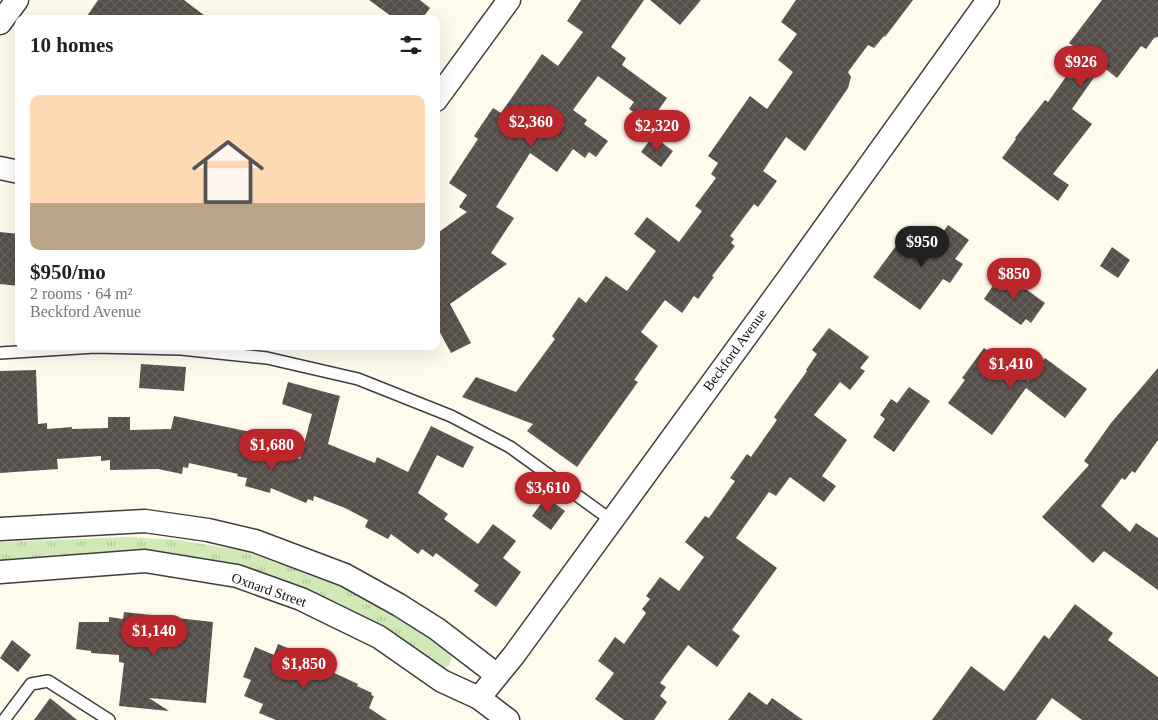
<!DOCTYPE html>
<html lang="en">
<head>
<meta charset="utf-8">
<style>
	body { margin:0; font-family:Georgia,serif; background:#f2f2f2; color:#202124; height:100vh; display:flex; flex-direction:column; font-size:19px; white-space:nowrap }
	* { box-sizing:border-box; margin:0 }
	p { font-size:16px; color:#757577 }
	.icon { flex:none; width:28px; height:28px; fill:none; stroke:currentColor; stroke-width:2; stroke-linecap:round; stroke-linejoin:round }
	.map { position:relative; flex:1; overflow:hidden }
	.drawer { position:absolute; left:15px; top:15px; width:425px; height:335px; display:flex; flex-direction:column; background:#fff; border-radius:10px; box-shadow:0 5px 20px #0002 }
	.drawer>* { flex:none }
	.price { position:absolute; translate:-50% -42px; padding:0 11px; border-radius:18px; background:#bb262a; color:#fff; font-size:16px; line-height:32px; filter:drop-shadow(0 1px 2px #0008) }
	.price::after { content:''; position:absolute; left:50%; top:30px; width:15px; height:11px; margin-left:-8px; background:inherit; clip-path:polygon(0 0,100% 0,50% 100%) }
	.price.current { background:#222; color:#fff }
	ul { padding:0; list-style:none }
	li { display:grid; align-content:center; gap:10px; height:265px; padding:0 15px }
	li+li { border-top:1px solid #e0e0e0 }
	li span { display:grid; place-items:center; height:155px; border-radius:10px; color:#555 }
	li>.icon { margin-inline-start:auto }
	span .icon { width:90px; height:90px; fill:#fffc; stroke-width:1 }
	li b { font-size:21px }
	h2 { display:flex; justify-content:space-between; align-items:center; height:60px; padding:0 15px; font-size:21px }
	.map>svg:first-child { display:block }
	.grass { fill:url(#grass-tufts) }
	.building { fill:url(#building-cross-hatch) }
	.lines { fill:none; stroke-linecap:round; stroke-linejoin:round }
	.lane-casing { stroke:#3f3f3f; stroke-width:14 }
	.street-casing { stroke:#3f3f3f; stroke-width:25 }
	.lane { stroke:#fff; stroke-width:11 }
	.street { stroke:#fff; stroke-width:22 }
	.labels { text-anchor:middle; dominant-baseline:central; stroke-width:5; stroke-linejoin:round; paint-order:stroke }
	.street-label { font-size:14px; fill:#0c0c0c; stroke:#fff }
</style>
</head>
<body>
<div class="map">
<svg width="1158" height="720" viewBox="0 0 1158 720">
	<defs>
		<pattern id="grass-tufts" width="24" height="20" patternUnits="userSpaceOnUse" patternTransform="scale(1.25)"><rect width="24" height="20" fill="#d0e9b6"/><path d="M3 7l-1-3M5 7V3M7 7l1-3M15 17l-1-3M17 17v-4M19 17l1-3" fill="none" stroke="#b1c79b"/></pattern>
		<pattern id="building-cross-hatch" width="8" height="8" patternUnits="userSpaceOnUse" patternTransform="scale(1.25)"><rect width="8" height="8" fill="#554e49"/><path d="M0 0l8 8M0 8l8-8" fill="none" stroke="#68635f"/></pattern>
	</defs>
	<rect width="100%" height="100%" fill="#fffbec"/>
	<path class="grass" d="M128 537 178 540 240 550 297 567 346 586 444 648 452 657C450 664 449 667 442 669L396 638 145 553 0 560V542Z"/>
	<g class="building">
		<path d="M98 0H184L209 19H85Z"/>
		<path d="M369 0H420L430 8 422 19H395Z"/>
		<path d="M581 0H644L611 47 626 58 622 65 667 98 649 123 629 109 634 102 598 76 573 110 587 120 584 124 608 141 596 157 589 152 585 158 573 149 557 172 530 153 496 207 514 218 491 253 507 264 450 304 471 343 451 353 436 325V234L467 212 459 207 467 195 449 183 478 139 474 136 493 108 501 113 542 54 558 66 583 32 567 21Z"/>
		<path d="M650 0H701L680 25Z"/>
		<path d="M796 0H913L885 37 884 36 874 48 868 45 848 72 851 77 848 88 805 151 786 137 763 171 777 181 758 207 754 204 730 236 734 239 731 243 735 246 712 276 714 277 698 299 694 296 682 313 665 300 641 332 658 346 634 380 638 382 577 467 527 431 533 424 462 397 476 377 516 392 555 339 552 336 579 297 586 303 606 276 627 291 656 251 634 234 647 217 679 242 702 211 695 206 716 178 711 174 718 163 708 156 750 96 767 109 793 72 778 60 797 34 781 22Z"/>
		<path d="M1102 0H1158V37L1154 38 1146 49 1141 46 1117 78 1102 66 1072 109 1092 124 1053 174 1069 185 1058 201 1002 158 1016 139 1015 138 1045 100 1048 102 1083 53 1069 43Z"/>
		<path d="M653 136 673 151 661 167 641 152Z"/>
		<path d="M948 225 969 240 955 259 963 264 950 283 943 279 920 310 873 277 899 242 918 256 921 252 926 256Z"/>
		<path d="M0 232 19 234V286L0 284Z"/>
		<path d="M1112 247 1130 260 1118 278 1100 266Z"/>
		<path d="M1002 272 1045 303 1031 323 1026 319 1021 325 984 299Z"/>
		<path d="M829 328 869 357 860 368 865 371 850 390 840 382 814 415 847 440 822 476 836 486 824 502 790 477 776 496 769 492 736 538 777 568 732 630 740 636 717 667 688 645 660 683 666 687 660 696 667 702 654 720H624L595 699 614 673 598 661 615 637 624 644 646 613 642 609 650 599 646 596 660 577 679 591 704 557 685 542 705 516 709 518 735 481 730 478 747 454 751 457 777 420 774 417 807 371 806 370 817 354 812 350Z"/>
		<path d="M984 348 1028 381 1045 358 1087 389 1065 418 1026 388 992 435 948 403 965 380 962 378Z"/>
		<path d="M141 364 186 367 184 391 139 388Z"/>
		<path d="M1158 368V440L1135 473 1132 471 1125 480 1122 478 1101 506 1130 532 1136 523 1158 538V590L1104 551 1093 563 1042 517 1089 465 1084 461 1111 423Z"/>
		<path d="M36 370 38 424 47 423V429L72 427V429L108 428V417H130V430L171 429 174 416 246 431 268 437 264 449 300 459 312 414 282 404 288 382 340 396 328 444 375 463 377 457 408 472 431 426 474 447 463 468 437 455 418 493 448 514 444 519 478 544 493 524 516 541 503 558 521 572 496 607 474 591 479 585 436 553 433 557 422 549 418 554 391 534 388 539 365 527 368 520 345 508 314 496 313 501 308 499 306 503 271 488 270 493 245 486 247 478 237 476 238 474 189 463 188 468 183 467 182 474 158 469 110 470V460L101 461V456L57 459 58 469 0 473V371Z"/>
		<path d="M909 387 930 401 894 452 873 437 885 419 880 415 891 399 897 403Z"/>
		<path d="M546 497 565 511 551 530 532 516Z"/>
		<path d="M1075 604 1113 633 1108 640 1158 677V720H1082L1052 698 1036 720H932L971 666 1004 691 1044 635 1049 639Z"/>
		<path d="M124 612 213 622 206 703 149 698 169 711 119 706 124 663 119 662V655L91 653V651L76 649 79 622H109V617L123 619Z"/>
		<path d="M12 640 31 655 18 672 0 658Z"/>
		<path d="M278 644 304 655 302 658 358 684 357 686 372 693 371 695 374 696 369 708 387 720H276L259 713 263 704 244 696 251 680 243 677 255 647 274 655Z"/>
		<path d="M749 692 767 705 772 698 803 720H728Z"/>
		<path d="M50 698 77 720H34Z"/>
	</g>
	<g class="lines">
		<g class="lane-casing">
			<g id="lane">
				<path d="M0 353 95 347 181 349 267 358 358 379 451 416 510 447 611 520"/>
				<path d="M4 720 31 684 48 681 109 720"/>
			</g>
		</g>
		<g class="street-casing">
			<g id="street">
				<path d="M0 23 17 0"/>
				<path d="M436 100 509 0"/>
				<path d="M0 168 19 172"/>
				<path d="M0 529 145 521 208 530 255 541 345 575 399 605 437 629 497 675"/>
				<path d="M0 572 145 561 237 576 301 599 379 637 442 681 479 698 508 720"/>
				<path d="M479 698 514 655 790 276 988 0"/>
			</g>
		</g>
		<use href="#lane" class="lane"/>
		<use href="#street" class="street"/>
	</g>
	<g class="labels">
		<g class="street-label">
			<text transform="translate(735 350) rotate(-54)">Beckford Avenue</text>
			<text transform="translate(269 590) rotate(19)">Oxnard Street</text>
		</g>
	</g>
</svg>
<b class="price" style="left:1081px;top:88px">$926</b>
<b class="price" style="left:531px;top:148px">$2,360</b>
<b class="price" style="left:657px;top:152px">$2,320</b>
<b class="price current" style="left:922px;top:268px">$950</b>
<b class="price" style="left:1014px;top:300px">$850</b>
<b class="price" style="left:1011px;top:390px">$1,410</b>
<b class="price" style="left:272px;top:471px">$1,680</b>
<b class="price" style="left:548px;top:514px">$3,610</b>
<b class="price" style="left:154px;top:657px">$1,140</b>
<b class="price" style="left:304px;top:690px">$1,850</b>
<section class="drawer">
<h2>10 homes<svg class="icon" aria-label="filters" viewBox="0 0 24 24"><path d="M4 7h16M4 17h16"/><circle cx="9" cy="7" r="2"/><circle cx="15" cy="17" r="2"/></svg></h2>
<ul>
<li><span style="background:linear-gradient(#ffd9b3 70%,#b9a48a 0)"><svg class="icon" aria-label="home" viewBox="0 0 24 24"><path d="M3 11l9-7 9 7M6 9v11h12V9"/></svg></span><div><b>$950/mo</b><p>2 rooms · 64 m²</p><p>Beckford Avenue</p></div></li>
</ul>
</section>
</div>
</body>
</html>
